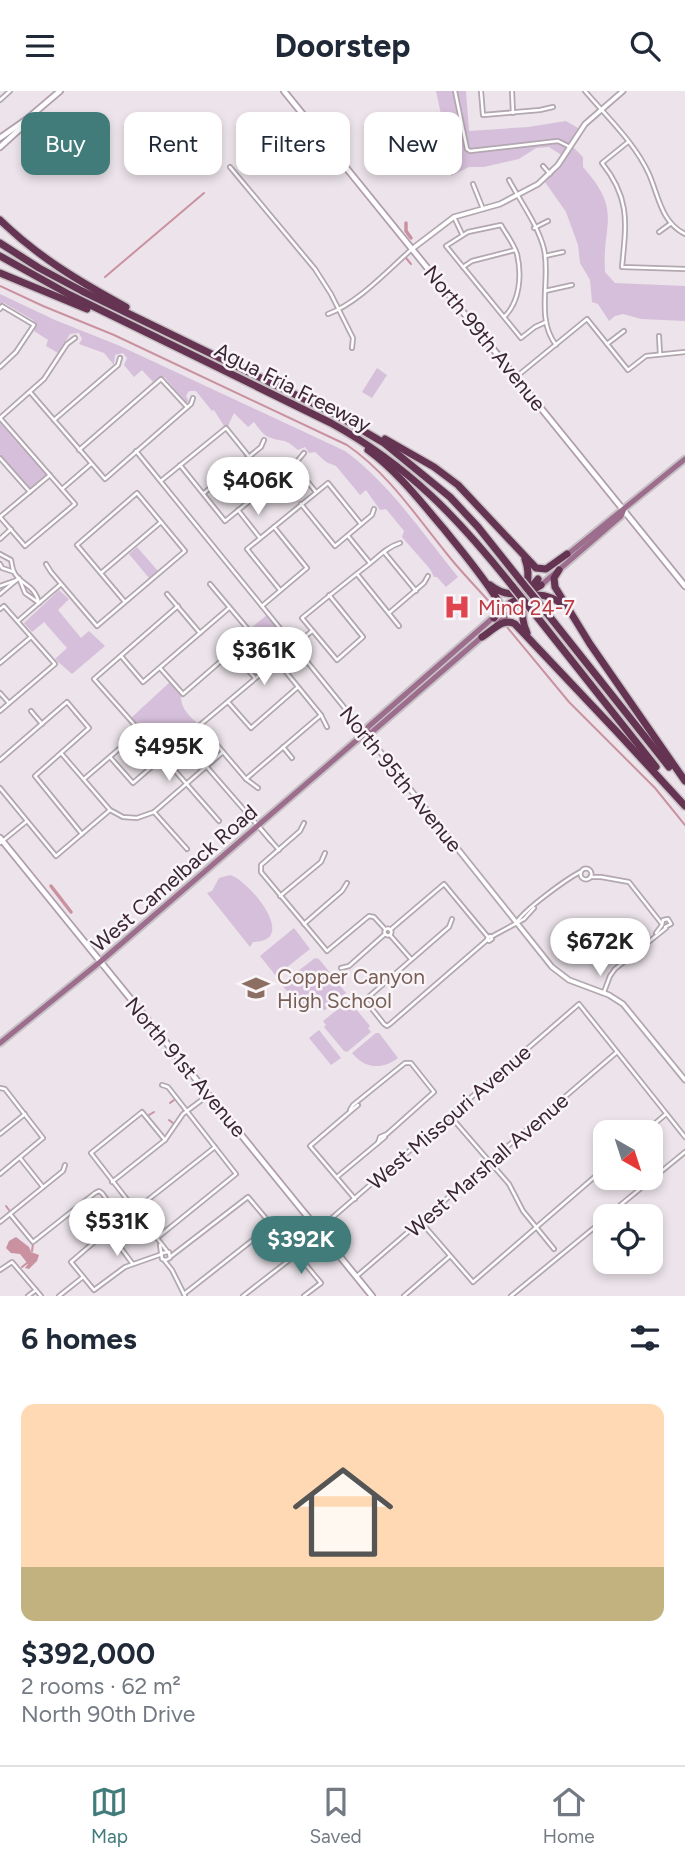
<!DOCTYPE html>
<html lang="en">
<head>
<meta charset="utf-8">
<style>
	body { margin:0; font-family:Figtree,sans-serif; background:#f2f2f3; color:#1f2937; height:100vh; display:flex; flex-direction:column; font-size:26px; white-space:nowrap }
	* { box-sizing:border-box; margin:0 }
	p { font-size:23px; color:#747a83 }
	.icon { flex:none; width:38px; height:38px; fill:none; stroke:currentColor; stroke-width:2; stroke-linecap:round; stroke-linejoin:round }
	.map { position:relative; height:1205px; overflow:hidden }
	.sheet { display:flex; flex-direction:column; background:#fff; flex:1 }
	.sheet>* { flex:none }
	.banner { position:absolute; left:21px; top:21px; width:644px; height:63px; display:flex; gap:14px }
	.needle { width:46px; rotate:141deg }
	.controls { position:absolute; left:593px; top:1029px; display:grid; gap:14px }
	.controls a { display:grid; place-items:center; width:70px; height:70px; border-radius:14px; background:#fff; box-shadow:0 4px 10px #0003; font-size:35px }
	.price { position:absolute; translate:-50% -60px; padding:0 16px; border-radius:24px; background:#fff; color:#222; font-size:23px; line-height:46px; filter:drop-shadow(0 2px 4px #0008) }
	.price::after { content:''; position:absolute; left:50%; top:42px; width:21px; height:16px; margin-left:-10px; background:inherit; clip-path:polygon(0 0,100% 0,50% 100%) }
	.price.on { background:#417c7b; color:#fff }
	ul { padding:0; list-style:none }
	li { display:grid; align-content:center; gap:14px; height:371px; padding:0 21px }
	li span { display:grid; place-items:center; height:217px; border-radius:14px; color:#555 }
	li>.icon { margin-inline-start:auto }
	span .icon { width:126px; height:126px; fill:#fffc; stroke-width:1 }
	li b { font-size:30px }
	h2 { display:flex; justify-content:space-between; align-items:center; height:84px; padding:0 21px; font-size:30px }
	.tag { padding:0 24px; border-radius:14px; background:#fff; box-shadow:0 4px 10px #0003; font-size:24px; line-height:63px }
	.tag.on { background:#417c7b; color:#fff }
	header { display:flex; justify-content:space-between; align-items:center; height:91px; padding:0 21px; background:#fff; font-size:32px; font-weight:700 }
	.tab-bar { display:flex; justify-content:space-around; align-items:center; height:98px; border-top:2px solid #e0e1e3; background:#fff; font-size:19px; color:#747a83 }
	.tab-bar a { display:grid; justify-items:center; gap:4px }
	.tab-bar .on { color:#417c7b }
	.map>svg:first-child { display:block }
	.green { fill:#d6bfda }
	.water { fill:#ca92a0 }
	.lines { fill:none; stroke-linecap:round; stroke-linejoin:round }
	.stream { stroke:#ca92a0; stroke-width:2 }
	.canal { stroke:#ca92a0; stroke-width:3.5 }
	.minor-casing { stroke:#b3a7b0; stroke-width:6 }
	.tertiary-casing { stroke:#b3a7b0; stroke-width:7 }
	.secondary-casing { stroke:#b09eac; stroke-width:8 }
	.primary-casing { stroke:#c8c2c6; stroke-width:9 }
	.motorway-casing { stroke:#c8c2c6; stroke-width:10 }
	.minor { stroke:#fff; stroke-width:2.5 }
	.tertiary { stroke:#fff; stroke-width:3.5 }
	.secondary { stroke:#fff; stroke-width:4.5 }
	.primary { stroke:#9c6d8c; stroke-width:5 }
	.motorway { stroke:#643452; stroke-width:7 }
	.motorway-bridge-casing { stroke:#c8c2c6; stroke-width:10; stroke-linecap:butt }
	.motorway-bridge { stroke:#643452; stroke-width:7 }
	.labels { text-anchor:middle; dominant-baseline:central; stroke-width:5; stroke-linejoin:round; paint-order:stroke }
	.street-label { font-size:21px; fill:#3b2534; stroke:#f8f4f8 }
	.health-label { font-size:21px; fill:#be3a42; stroke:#f8f4f8; text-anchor:start }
	.education-label { font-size:21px; fill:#785e54; stroke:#f8f4f8; text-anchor:start }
</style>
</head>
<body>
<header><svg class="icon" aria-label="menu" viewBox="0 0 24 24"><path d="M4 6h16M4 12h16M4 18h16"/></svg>Doorstep<svg class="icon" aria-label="search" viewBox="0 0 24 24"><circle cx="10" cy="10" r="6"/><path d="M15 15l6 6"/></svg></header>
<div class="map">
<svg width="685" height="1205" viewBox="0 0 685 1205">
	<rect width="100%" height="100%" fill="#ece4ea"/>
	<g class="green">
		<path d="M436 0H466L469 40 528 36 566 30 578 37 569 52 583 66V76C623 121 602 131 605 181L615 192 685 195V230L641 228 623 223 615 225 609 230 598 213 592 211 590 189 580 172 578 154 566 121 545 91 566 67 549 56 536 57 519 68 484 76H469L451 85 449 61Z"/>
		<path d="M0 203 55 229 120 255 345 360C390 393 423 443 458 486L446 496 437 486H434L430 478 402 446 404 440 386 418 380 419 366 399 360 404 336 375 326 371 315 361 309 362 305 356 298 359C283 346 285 352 271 347 264 345 259 338 254 331L248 336 234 322 228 335H224L214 319 212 320 196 300H189L186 305 189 311H186L164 286 158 287 153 291 142 279 134 286 124 274 127 267 123 262 115 264 114 274 104 262 79 253 82 248 79 242 70 243 58 262 46 255 48 249 34 240 36 234 33 229 4 212H0Z"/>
		<path d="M377 277 387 284 372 307 362 301Z"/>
		<path d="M0 329 47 384 30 398 0 363Z"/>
		<path d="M137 456 158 480 149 487 129 463Z"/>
		<path d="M59 499 69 508 58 519 81 547 89 540 105 555 72 583 55 568 67 557 44 531 32 541 24 532Z"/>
		<path d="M267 524 290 553 276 566 257 544 254 543 251 537Z"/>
		<path d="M170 591 181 605C180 616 190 627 199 633V636L188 645 209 670 198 679 179 656 168 666 162 664 131 627Z"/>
		<path d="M230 784C249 789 300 851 253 851L250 856 207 802 212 800 219 787Z"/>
		<path d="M294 837 310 858 276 885 260 865Z"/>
		<path d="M315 867 319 868 346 902 325 919 300 916 281 893Z"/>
		<path d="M347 911H350L370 935 368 937 371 941 347 961 344 960 324 936 326 934 323 930Z"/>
		<path d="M319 939 341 967 331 974 309 947Z"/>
		<path d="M376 942H379L398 967C382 979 365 978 352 962Z"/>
	</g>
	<path class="water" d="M16 1146 29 1156 31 1161 39 1164 37 1170 29 1178 25 1177 28 1173 20 1163 11 1162 6 1157 9 1150Z"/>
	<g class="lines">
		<g class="stream">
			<path d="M406 167 411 173"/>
			<path d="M105 186 204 102"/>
			<path d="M0 195 43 215 114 244 347 354C389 383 416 425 447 463 462 482 479 499 495 517"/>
			<path d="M507 536 569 611 655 697 685 734"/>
			<path d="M170 1012 174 1009"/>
			<path d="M149 1024 154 1021"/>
			<path d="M169 1029 173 1032"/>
			<path d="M6 1115 9 1119"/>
			<path d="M32 1160 33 1153"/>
			<path d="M22 1176 27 1172"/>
		</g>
		<g class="canal">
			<path d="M406 132V140L411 147"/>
			<path d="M51 795 71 821"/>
		</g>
		<g class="minor-casing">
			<g id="minor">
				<path d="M455 0 467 58 470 60 549 51 558 50 570 56"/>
				<path d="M481 0 483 24 540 19 553 16"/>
				<path d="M512 0 513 22"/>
				<path d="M585 0C607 26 635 52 649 83 659 106 661 131 685 143"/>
				<path d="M0 9 10 0"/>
				<path d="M628 51 602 72C631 108 626 133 622 176L685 178"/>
				<path d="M543 75 550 83"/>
				<path d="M230 76 315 178 331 203 353 247 352 257"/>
				<path d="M509 89C520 110 538 134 544 158 551 189 535 227 556 254"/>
				<path d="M473 93 483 118"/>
				<path d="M454 126 462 143"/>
				<path d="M534 137 548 130"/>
				<path d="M659 141 670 133"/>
				<path d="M545 165 563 161"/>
				<path d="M463 176 472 170 515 159"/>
				<path d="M545 200 572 194"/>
				<path d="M0 218 2 215 34 234 16 261 0 276"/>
				<path d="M328 223C358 212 388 179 412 158"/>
				<path d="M504 226C520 211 522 184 517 163 514 153 506 143 501 134L468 141 446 155C471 186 496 216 521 247L535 236 546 231"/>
				<path d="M659 245 660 263"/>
				<path d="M607 253 624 240"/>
				<path d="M516 286 587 228 628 279 646 265 685 261"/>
				<path d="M30 301 105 388 191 313 193 307"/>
				<path d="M54 329 118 274 120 267"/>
				<path d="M79 359 161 288 187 316"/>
				<path d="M136 360 365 642"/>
				<path d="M0 367 30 401"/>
				<path d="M180 374 225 430 294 374 304 362"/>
				<path d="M294 374 316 401"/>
				<path d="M162 389 226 337 271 393"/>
				<path d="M62 398 91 373"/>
				<path d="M204 402 261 356 264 349"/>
				<path d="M301 413 335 455 372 424 374 418"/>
				<path d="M238 419 260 447"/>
				<path d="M1 425 50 384"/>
				<path d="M0 426 25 455 75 413 0 327 44 288 67 253 75 247"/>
				<path d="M348 445 370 472"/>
				<path d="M0 448 11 438"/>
				<path d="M384 461 416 500"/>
				<path d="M0 463 11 469C12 473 12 477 14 481 20 494 34 492 39 512"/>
				<path d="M0 473 2 477 14 481"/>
				<path d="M46 473 51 481 97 535C126 510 156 485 185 460L137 402 77 454 125 511"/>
				<path d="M101 482 161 431"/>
				<path d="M357 483 399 535"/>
				<path d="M19 487 25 502 39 512"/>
				<path d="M0 495 17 489"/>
				<path d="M280 499 247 458 328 392 361 433"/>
				<path d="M0 503 19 487"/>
				<path d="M167 503 200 542"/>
				<path d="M329 504 363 546 337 569 302 527C324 509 346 491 368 474 378 466 387 456 400 452"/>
				<path d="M262 515 307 477 274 436"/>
				<path d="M0 518 4 515 55 573 0 620"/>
				<path d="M389 522 424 492 428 485"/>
				<path d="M18 530 61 493"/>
				<path d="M232 561 255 587"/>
				<path d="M121 565 143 591 229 517"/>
				<path d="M277 570 321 624 327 636"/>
				<path d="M0 572 31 546"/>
				<path d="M160 577 183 603 252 543 210 493"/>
				<path d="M0 602 9 612"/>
				<path d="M228 611 251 637 298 596"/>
				<path d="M31 620 42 633"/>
				<path d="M283 656 292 667"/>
				<path d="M61 662 110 719 123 726 137 727 154 721 223 661"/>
				<path d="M110 666 133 692 163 666 219 730"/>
				<path d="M0 669 67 611 89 637 35 685 82 743"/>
				<path d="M206 675 279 759"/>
				<path d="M84 688 140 640 94 588 178 515"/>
				<path d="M246 688 321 624"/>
				<path d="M0 697 56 765 110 719"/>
				<path d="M258 697 246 688 200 634 312 540"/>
				<path d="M154 721 187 758"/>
				<path d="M304 732 300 740 261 774V781L327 860 369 825 374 826 385 838"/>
				<path d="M260 737 271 750"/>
				<path d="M0 752 27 730"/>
				<circle cx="586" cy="783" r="5.5"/>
				<path d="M590 786H601L629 791 662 833"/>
				<path d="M280 805 321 771 325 762"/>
				<path d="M452 828 449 836 365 909 384 933 387 935 390 933 487 849"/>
				<path d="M516 832C524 819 565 789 580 781"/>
				<path d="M304 833 342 800 347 792"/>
				<circle cx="388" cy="841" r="3.5"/>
				<path d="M390 839 444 793 488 846"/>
				<path d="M656 842 662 834 663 829 668 828 671 833 665 836"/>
				<path d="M390 844 411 868"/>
				<path d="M490 845 492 848 489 850 487 848Z"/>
				<path d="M491 846 524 828 534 817"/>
				<path d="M341 877 349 875 385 843"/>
				<path d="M604 901 610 885 615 878 666 837"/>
				<path d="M0 997 5 998 43 1047 0 1083"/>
				<path d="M350 1019 353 1014 405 972H411L434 1001 387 1043 380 1046 378 1052"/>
				<path d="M451 1026 509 1093 523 1120 554 1158"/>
				<path d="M645 1041 666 1023"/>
				<path d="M0 1043 25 1023"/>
				<path d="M165 1049 142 1021 91 1062 167 1160"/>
				<path d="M20 1067 43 1096"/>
				<path d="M337 1086 385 1046"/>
				<path d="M112 1091 165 1049 183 1023 207 1005"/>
				<path d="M355 1108 310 1055 358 1014"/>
				<path d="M135 1119 215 1056"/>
				<path d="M10 1123 33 1151 95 1102 99 1100 102 1102 121 1128 71 1171 94 1199 125 1176 162 1163"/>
				<path d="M607 1125 685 1061"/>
				<path d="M0 1131 63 1080 65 1074"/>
				<path d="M421 1131 473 1191 606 1076"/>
				<path d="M318 1139 579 913 685 1046"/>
				<path d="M109 1141 132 1172"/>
				<path d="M157 1147 236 1083 168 996 162 994"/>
				<path d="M160 1154 162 1168 166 1169 170 1167 169 1161 162 1162"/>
				<path d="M170 1166 248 1106 269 1131 268 1137 184 1203"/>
				<path d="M164 1169 172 1179 185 1205"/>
				<path d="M0 1179 12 1171 41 1205"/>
				<path d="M357 1185 617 961"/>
				<path d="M28 1205 36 1199"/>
				<path d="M59 1205 83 1186"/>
				<path d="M243 1205 297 1163 321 1192 304 1205"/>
				<path d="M404 1205 450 1165"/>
				<path d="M511 1205 606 1127"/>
			</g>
		</g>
		<g class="tertiary-casing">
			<g id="tertiary">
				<path d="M412 158 454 126 500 113 538 93 558 74 585 33 623 0"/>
				<path d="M366 643 552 876 569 889 609 904 623 913 685 989"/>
			</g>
		</g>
		<g class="secondary-casing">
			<g id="secondary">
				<path d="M284 0 685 495"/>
				<path d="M0 47 27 28 60 0"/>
				<path d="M0 56 22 36 26 29"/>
				<path d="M0 747 372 1205"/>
			</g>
		</g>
		<g class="primary-casing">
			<g id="primary">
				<path d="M567 464 685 368"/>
				<path d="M539 496 621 425 624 418"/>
				<path d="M497 533 516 516"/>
				<path d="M366 642 372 641 484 544"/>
				<path d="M0 952 100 871 365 642 368 636 511 511"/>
			</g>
		</g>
		<g class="motorway-casing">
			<g id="motorway">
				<path d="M0 129C38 166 80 191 126 216"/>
				<path d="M0 152 39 177 82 200 333 322 384 352 450 406 478 436 521 490"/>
				<path d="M0 165 70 204 331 332C409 375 458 427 513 496"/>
				<path d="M0 182 87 218"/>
				<path d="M385 348 434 376 458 394 536 477 546 478 567 463"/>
				<path d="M368 359C398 381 420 410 444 438 463 462 484 486 500 513L499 520 494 527"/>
				<path d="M559 479 554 487 555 496 590 553 685 690"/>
				<path d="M490 494C506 507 525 505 541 494"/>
				<path d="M538 511 669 676"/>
				<path d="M509 513C527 501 547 500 564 515"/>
				<path d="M530 517 656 676"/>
				<path d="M513 518C526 504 532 487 525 468"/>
				<path d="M527 542C518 522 524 503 538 488"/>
				<path d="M482 546C492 540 503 526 515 533L618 642 685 715"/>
			</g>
		</g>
		<use href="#minor" class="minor"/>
		<use href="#tertiary" class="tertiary"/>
		<use href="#secondary" class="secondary"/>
		<use href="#primary" class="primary"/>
		<use href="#motorway" class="motorway"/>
		<g class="motorway-bridge-casing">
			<g id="motorway-bridge">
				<path d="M521 490 538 511"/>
				<path d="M513 496 530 517"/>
			</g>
		</g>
		<use href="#motorway-bridge" class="motorway-bridge"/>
	</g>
	<defs>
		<g id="hospital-bare" transform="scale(2.1)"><path d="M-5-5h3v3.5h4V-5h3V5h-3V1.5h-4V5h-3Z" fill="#e0444e" stroke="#f8f4f8" stroke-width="2.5" paint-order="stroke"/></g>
		<g id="school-bare" transform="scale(2.1)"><path d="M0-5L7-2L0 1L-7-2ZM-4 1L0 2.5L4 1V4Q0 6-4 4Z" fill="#8d6e63" stroke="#f8f4f8" stroke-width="2.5" paint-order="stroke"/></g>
	</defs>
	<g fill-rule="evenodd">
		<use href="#hospital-bare" x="457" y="516"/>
		<use href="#school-bare" x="256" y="897"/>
	</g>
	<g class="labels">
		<g class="street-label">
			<text transform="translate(485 247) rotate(51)">North 99th Avenue</text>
			<text transform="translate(293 296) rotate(27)">Agua Fria Freeway</text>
			<text transform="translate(401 688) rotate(51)">North 95th Avenue</text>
			<text transform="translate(174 787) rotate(-41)">West Camelback Road</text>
			<text transform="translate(186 976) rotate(50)">North 91st Avenue</text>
			<text transform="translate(449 1026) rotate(-41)">West Missouri Avenue</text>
			<text transform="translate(487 1074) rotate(-41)">West Marshall Avenue</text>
		</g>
		<g class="health-label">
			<text x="478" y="516">Mind 24-7</text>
		</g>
		<g class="education-label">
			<text x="277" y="885">Copper Canyon<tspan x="277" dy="24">High School</tspan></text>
		</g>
	</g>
</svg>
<div class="controls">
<a><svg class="needle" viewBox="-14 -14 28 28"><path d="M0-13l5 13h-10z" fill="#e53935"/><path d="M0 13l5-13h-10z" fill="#747a83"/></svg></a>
<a><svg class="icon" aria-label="locate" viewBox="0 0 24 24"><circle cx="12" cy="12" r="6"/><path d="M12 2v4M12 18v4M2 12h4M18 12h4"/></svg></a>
</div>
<b class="price" style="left:258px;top:426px">$406K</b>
<b class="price" style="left:264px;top:596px">$361K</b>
<b class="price" style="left:169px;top:692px">$495K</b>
<b class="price" style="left:600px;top:887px">$672K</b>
<b class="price" style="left:117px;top:1167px">$531K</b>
<b class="price on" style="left:301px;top:1185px">$392K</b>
<div class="banner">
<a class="tag on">Buy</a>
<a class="tag">Rent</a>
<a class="tag">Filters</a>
<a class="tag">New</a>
</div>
</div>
<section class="sheet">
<h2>6 homes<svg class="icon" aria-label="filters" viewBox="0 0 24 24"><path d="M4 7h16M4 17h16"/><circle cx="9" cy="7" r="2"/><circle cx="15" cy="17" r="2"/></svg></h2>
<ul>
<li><span style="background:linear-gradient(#ffd9b3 75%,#c2b280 0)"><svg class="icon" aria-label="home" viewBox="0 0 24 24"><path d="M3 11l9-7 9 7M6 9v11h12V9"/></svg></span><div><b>$392,000</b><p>2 rooms · 62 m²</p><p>North 90th Drive</p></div></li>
</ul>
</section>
<nav class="tab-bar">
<a class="on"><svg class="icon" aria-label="map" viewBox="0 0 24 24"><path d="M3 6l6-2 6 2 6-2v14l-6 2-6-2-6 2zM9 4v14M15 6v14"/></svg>Map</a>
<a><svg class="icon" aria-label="saved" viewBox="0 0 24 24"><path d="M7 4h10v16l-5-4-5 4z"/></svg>Saved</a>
<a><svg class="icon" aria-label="home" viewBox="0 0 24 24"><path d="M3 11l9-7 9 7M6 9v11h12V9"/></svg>Home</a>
</nav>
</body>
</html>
